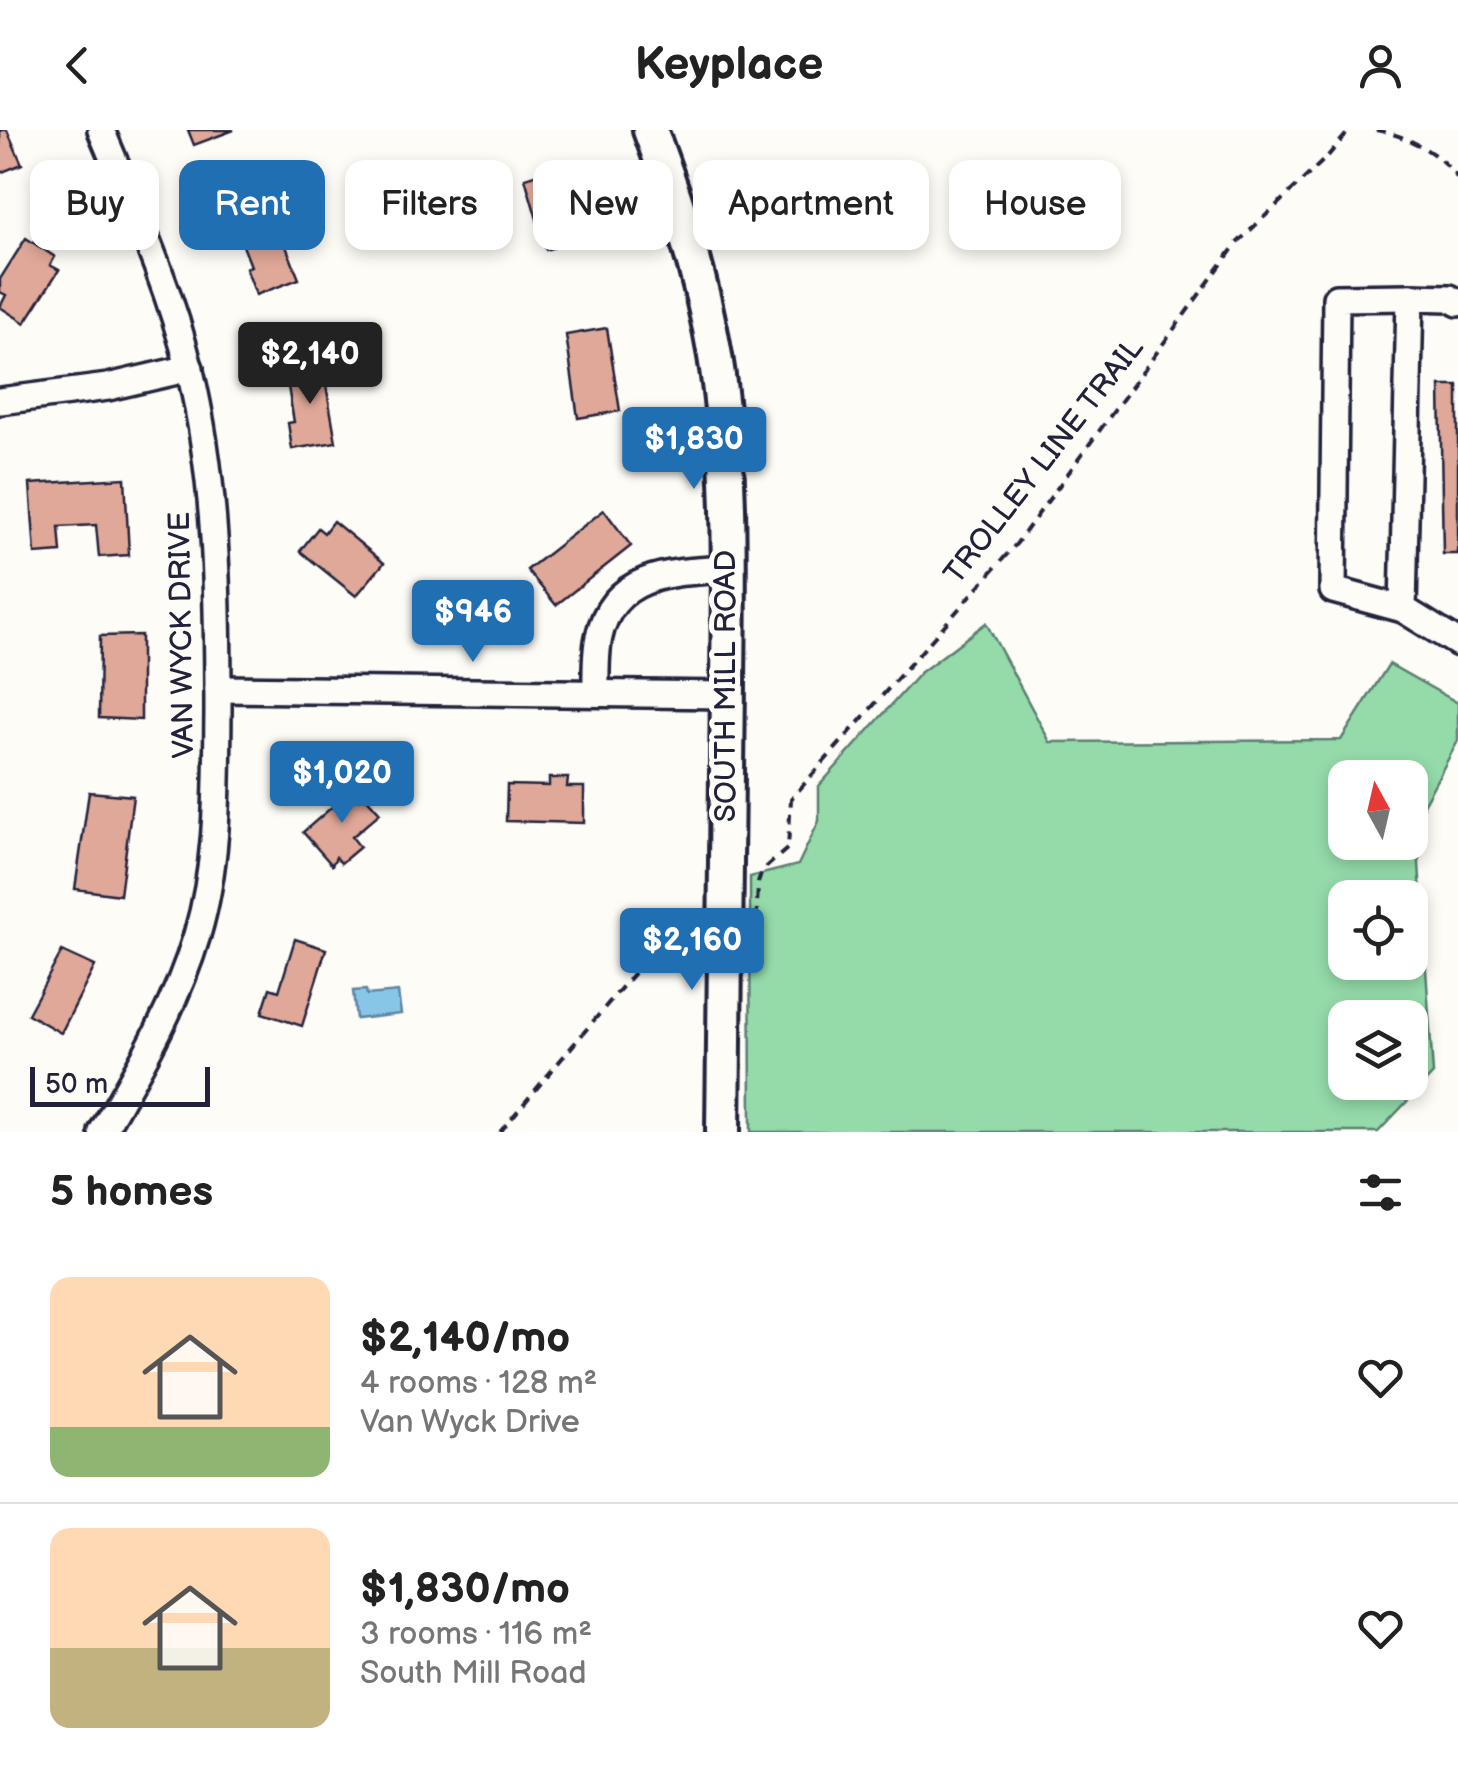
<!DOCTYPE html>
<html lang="en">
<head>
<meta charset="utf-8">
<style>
	body { margin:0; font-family:"Balsamiq Sans",sans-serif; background:#f6f6f6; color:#222; height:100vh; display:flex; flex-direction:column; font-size:38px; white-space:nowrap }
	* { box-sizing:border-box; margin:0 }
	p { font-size:32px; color:#767676 }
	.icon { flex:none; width:55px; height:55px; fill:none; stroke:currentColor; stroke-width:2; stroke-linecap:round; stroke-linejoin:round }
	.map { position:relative; height:1002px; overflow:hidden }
	.sheet { display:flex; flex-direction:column; background:#fff; flex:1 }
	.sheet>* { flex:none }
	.top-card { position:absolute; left:30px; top:30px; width:1400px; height:90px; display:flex; gap:20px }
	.needle { width:65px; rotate:352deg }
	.buttons { position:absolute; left:1328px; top:630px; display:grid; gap:20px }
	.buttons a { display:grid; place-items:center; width:100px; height:100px; border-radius:20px; background:#fff; box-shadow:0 5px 15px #0003; font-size:50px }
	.scale { position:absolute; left:30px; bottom:25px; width:180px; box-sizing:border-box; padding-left:10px; border:5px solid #22223b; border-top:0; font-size:28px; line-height:35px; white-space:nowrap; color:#22223b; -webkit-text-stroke:8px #fdfcf7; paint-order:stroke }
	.price { position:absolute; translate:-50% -85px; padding:0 22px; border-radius:10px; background:#1f6fb2; color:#fff; font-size:32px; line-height:65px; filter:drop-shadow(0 2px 5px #0008) }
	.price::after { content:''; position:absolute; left:50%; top:60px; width:30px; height:22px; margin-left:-15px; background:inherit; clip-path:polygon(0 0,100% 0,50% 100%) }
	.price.on { background:#222; color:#fff }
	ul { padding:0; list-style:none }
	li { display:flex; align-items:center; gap:30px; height:250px; padding:0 50px }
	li+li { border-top:2px solid #e0e0e0 }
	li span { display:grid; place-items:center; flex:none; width:280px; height:200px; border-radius:20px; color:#555 }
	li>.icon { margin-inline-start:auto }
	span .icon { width:120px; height:120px; fill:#fffc; stroke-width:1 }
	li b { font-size:42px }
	h2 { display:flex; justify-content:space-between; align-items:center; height:120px; padding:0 50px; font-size:42px }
	.chip { padding:0 35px; border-radius:20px; background:#fff; box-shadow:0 5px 15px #0003; font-size:35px; line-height:90px }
	.chip.on { background:#1f6fb2; color:#fff }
	header { display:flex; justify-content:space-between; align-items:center; height:130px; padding:0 50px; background:#fff; font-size:45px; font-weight:600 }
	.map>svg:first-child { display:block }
	.green { fill:#94dba9; stroke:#5b7e72; stroke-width:2.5; fill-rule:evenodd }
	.water { fill:#88c6e8; stroke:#5f84a3; stroke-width:2.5 }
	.building { fill:#e0a899; stroke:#22223b; stroke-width:2.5 }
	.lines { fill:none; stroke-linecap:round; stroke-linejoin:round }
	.minor-casing { stroke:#22223b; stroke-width:32 }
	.major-casing { stroke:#22223b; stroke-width:40 }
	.path { stroke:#22223b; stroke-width:4; stroke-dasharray:10 8; stroke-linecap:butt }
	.minor { stroke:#fdfcf7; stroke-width:25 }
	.major { stroke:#fdfcf7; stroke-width:32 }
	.labels { text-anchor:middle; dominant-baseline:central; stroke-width:10; stroke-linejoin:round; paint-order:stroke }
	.street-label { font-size:30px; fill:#22223b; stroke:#fdfcf7 }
</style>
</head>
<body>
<header><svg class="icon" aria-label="back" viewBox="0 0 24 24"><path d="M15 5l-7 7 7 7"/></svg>Keyplace<svg class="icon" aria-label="person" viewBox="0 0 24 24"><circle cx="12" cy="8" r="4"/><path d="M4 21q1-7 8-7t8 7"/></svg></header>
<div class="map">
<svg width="1458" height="1002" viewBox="0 0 1458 1002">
	<rect width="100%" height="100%" fill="#fdfcf7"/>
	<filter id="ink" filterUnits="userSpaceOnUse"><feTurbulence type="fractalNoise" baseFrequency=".01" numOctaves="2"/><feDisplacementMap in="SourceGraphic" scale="20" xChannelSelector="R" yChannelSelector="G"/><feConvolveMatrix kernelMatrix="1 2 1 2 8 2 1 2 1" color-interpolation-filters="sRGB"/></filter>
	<g filter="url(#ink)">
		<path class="green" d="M986 493 1050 612 1341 610 1389 534 1458 573V611L1423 675 1419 734 1433 944 1378 1002H751L750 747 798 735 819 691V656L920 543ZM1345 648H1410V712H1345ZM1345 768H1410V832H1345ZM1345 888H1410V952H1345Z"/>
		<path class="water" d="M366 860 367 865 398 862 401 884 356 889 353 861Z"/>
		<g class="building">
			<path d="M0 0H7L22 34 0 43Z"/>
			<path d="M188 0H234L194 15Z"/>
			<path d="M559 37 581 108 546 120 525 48Z"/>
			<path d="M268 71 299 149 256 165 246 138 251 136 231 85Z"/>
			<path d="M26 108 55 127 50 135 59 140 25 193 0 177 6 165 0 162V149Z"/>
			<path d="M607 198 620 281 578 288 566 205Z"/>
			<path d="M322 232 336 312 292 319 288 293 294 292 285 239Z"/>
			<path d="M1440 256H1458V424H1443Z"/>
			<path d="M125 348 129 425 99 427 96 395 59 397 61 422 35 424 30 354Z"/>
			<path d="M604 380 631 416 556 475 527 440Z"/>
			<path d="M333 391 384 433 356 466 300 421 318 398 324 403Z"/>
			<path d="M141 505V590L99 588 100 506Z"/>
			<path d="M549 648H568L567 657H584V693L506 691 507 655 549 656Z"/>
			<path d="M356 656 380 683 352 707 360 717 341 733 336 727 332 735 303 702Z"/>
			<path d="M89 662 133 666 120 765 75 759Z"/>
			<path d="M295 809 326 819 302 896 262 883 270 858 279 861Z"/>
			<path d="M62 821 95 836 61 903 28 884Z"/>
		</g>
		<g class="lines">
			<g class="minor-casing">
				<g id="minor">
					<path d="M101 0C134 79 170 158 190 241 217 353 218 465 218 580 217 656 219 731 197 805 176 876 139 938 102 1002"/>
					<path d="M1458 173 1450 168 1410 167 1403 479 1458 513"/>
					<path d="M0 271 108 257 190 238"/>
					<path d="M1403 479 1333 460 1336 168 1410 167"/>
					<path d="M218 559 728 565"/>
					<path d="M596 563C596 545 595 525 599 507 613 442 674 442 728 439"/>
				</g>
			</g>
			<g class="major-casing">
				<path id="major" d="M650 0C678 74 702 148 715 226 732 329 729 448 728 553 727 703 724 852 723 1002"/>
			</g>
			<g class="path">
				<path d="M1376 0C1408 6 1440 23 1458 49"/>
				<path d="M755 825 758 753 762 741 788 718 791 669 1017 413 1237 113 1327 27 1350 0"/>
				<path d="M500 1002 638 838 652 829 697 827"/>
			</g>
			<use href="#minor" class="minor"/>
			<use href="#major" class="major"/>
		</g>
	</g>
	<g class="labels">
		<g class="street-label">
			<text transform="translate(1044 331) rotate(-52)">TROLLEY LINE TRAIL</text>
			<text transform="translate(182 505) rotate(-91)">VAN WYCK DRIVE</text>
			<text transform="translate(726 556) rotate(-90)">SOUTH MILL ROAD</text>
		</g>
	</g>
</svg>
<div class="buttons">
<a><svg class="needle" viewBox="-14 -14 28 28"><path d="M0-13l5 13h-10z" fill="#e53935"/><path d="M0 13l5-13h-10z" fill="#767676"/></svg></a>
<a><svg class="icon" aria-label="locate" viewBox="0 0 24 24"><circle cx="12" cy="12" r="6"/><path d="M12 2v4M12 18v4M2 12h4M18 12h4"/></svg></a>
<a><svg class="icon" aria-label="layers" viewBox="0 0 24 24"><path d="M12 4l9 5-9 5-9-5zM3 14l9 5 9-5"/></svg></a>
</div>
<div class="scale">50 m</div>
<b class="price on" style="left:310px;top:277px">$2,140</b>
<b class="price" style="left:694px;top:362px">$1,830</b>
<b class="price" style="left:473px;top:535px">$946</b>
<b class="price" style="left:342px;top:696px">$1,020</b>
<b class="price" style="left:692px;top:863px">$2,160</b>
<div class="top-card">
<a class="chip">Buy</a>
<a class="chip on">Rent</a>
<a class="chip">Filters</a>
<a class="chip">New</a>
<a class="chip">Apartment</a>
<a class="chip">House</a>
</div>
</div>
<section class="sheet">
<h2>5 homes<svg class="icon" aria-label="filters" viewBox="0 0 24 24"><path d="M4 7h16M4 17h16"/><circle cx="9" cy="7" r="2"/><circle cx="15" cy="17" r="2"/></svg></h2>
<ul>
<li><span style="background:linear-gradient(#ffd9b3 75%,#8fb573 0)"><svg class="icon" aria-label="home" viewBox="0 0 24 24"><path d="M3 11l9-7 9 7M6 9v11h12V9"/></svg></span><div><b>$2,140/mo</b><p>4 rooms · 128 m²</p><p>Van Wyck Drive</p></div><svg class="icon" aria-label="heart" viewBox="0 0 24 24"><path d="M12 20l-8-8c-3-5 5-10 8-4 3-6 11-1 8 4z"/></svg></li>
<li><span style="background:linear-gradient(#ffd9b3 60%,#c2b280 0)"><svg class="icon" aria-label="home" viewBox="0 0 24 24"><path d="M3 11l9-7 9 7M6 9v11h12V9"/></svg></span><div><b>$1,830/mo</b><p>3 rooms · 116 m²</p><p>South Mill Road</p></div><svg class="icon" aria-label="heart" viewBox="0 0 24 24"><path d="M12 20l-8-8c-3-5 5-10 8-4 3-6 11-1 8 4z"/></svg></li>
</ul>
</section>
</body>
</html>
